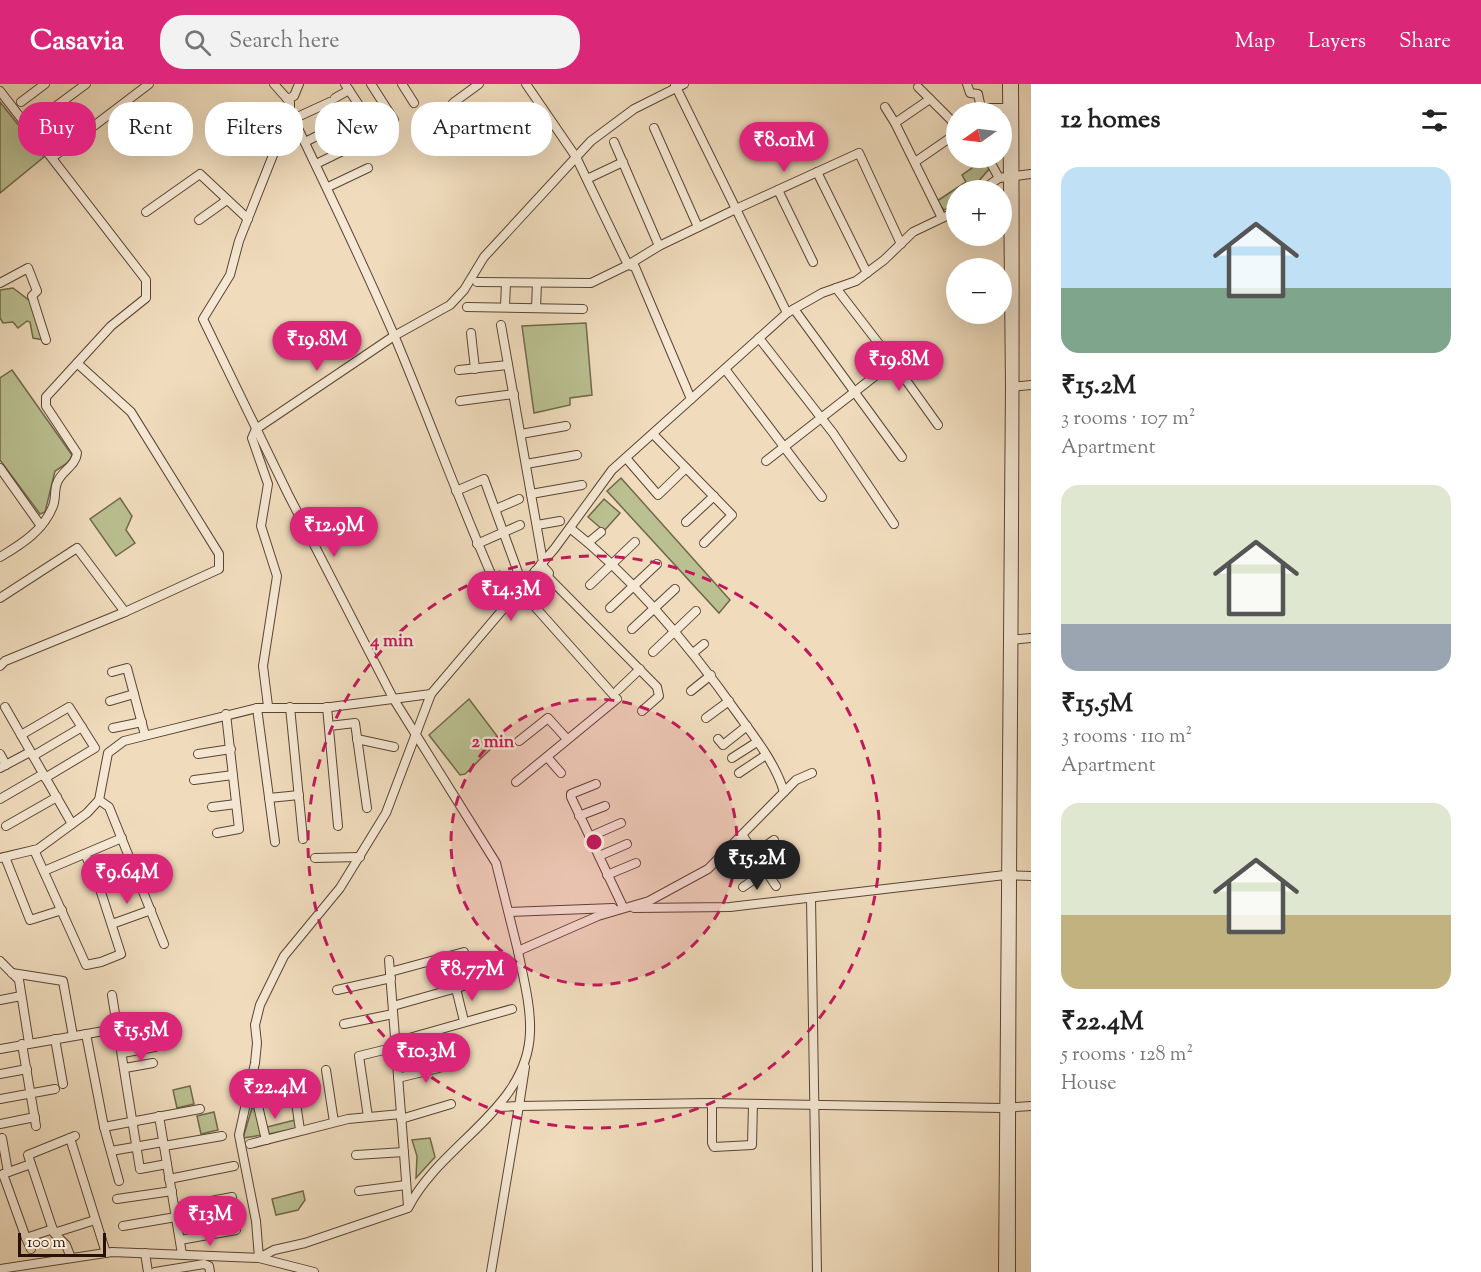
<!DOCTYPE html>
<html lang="en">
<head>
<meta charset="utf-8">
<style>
	body { margin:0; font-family:"Sorts Mill Goudy",serif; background:#f2f2f2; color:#222; height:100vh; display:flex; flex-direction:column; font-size:22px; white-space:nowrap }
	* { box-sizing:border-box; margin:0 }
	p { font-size:20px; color:#767676 }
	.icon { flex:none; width:33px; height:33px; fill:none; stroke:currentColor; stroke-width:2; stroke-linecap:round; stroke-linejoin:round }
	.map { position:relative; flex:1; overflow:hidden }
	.details { display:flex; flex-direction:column; background:#fff; width:450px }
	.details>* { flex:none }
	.guide { position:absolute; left:18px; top:18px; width:570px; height:54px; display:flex; gap:12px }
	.needle { width:39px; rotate:256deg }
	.buttons { position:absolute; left:946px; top:18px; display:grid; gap:12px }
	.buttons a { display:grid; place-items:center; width:66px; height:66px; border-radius:50%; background:#fff; box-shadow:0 6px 24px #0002; font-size:30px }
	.scale { position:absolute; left:18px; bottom:15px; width:88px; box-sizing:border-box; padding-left:6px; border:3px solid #281103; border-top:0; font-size:16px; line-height:21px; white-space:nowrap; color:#281103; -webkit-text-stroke:4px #f5e8d4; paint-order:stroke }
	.price { position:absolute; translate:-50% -51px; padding:0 14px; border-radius:21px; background:#db2777; color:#fff; font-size:20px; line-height:39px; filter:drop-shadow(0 2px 3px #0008) }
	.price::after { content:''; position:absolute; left:50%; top:36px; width:18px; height:14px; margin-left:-9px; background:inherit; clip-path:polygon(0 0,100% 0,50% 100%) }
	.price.on { background:#222; color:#fff }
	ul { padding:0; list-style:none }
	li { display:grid; align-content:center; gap:12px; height:318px; padding:0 30px }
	li span { display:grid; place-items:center; height:186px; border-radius:18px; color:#555 }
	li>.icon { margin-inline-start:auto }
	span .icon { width:108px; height:108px; fill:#fffc; stroke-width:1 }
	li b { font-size:26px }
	h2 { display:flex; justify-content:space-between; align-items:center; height:72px; padding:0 30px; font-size:26px }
	.tag { padding:0 21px; border-radius:24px; background:#fff; box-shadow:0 6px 24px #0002; font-size:21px; line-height:54px }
	.tag.on { background:#db2777; color:#fff }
	header { display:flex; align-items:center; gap:36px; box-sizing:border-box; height:84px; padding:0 30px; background:#db2777; color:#fff }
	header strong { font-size:28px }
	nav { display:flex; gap:33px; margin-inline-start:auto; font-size:21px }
	.search { width:420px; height:54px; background:#f2f2f2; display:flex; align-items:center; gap:15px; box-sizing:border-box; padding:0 21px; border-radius:24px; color:#767676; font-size:22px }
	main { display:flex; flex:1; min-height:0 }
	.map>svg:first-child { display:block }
	.green { fill:#bac091; stroke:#71684a; stroke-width:1.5 }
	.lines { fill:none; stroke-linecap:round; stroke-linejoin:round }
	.minor-casing { stroke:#5a4432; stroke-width:10 }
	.minor { stroke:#f5e8d4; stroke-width:8 }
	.ring { fill:none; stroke:#c2185b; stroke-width:3; stroke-dasharray:10 8 }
	.centre { fill:#c2185b; stroke:#f5e8d4; stroke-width:3 }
	.ring-label { font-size:18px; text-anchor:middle; font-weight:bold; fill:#c2185b; stroke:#f5e8d4; stroke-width:4.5; stroke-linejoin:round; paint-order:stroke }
</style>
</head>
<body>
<header>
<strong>Casavia</strong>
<div class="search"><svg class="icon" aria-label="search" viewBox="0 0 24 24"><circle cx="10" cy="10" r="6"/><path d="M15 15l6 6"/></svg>Search here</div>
<nav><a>Map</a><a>Layers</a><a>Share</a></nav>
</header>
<main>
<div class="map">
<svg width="1031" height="1188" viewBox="0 0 1031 1188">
	<rect width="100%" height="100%" fill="#f0dcbd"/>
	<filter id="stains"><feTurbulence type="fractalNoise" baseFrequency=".00333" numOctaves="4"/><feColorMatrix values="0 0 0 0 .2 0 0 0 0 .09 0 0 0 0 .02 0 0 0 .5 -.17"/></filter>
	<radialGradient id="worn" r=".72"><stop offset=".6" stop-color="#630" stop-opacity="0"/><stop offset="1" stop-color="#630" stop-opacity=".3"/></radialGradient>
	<g class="green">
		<path d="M0 18 44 73 0 109Z"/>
		<path d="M982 77 990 84 971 106H957V120L944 126 937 117 966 98 962 91Z"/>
		<path d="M13 204 30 217 44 256 33 254 30 238 27 237 18 244 13 238 3 239 0 234V206Z"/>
		<path d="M586 239 592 311 570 314V321L534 329 522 242Z"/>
		<path d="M12 286 72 371V376L55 387 45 428 40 430 0 376V294Z"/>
		<path d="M621 394 730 516 719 529 607 407Z"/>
		<path d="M120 414 132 432 126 446 135 459 116 472 90 435Z"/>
		<path d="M604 415 620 429 604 447 588 433Z"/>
		<path d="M469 615 500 656 465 690 460 691 429 651Z"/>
		<path d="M190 1002 194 1020 177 1024 173 1006Z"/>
		<path d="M252 1024H257L262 1051 243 1054Z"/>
		<path d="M214 1028 218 1046 201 1050 197 1032Z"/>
		<path d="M295 1036 297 1044 269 1050 267 1043Z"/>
		<path d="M430 1054 435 1073 416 1094 417 1072 412 1056Z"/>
		<path d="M303 1107 305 1116 298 1126 276 1131 272 1115Z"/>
	</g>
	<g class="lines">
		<g class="minor-casing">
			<g id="minor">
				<path d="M274 0 290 18V28L239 157 230 191 203 235 288 410 393 614 496 779 518 867"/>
				<path d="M345 0 374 44"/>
				<path d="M371 0 394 36"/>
				<path d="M402 0 414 19"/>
				<path d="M526 0 576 73 628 181 659 162 736 125 675 1"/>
				<path d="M967 0 970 9 978 10 981 24H1007"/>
				<path d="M918 3 930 15"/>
				<path d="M0 7 146 196V214L111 242 46 313V322L77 369C76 382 61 387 57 399 54 406 56 415 53 422 44 446 22 460 0 473"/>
				<path d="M335 14 349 6"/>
				<path d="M287 15 294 12 299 0"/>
				<path d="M21 18 45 0"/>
				<path d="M453 19 479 0"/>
				<path d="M885 23 895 39"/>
				<path d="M290 28C326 102 361 175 394 251 432 341 465 434 506 524"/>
				<path d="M293 35 330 18"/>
				<path d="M36 37 86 0"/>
				<path d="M654 44 698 143"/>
				<path d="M305 58 345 38"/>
				<path d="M614 58 659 162"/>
				<path d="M53 73 149 0"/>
				<path d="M988 74 999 94"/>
				<path d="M915 78 957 49"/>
				<path d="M316 80 357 60"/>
				<path d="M817 88 867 189"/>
				<path d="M587 95 623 78"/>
				<path d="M328 103 368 84"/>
				<path d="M778 106 813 178"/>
				<path d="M982 106 999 94 1031 90"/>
				<path d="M146 128 200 90 248 135"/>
				<path d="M942 134 895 39 930 15 957 42"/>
				<path d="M199 136 227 116"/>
				<path d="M477 198 591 199 628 181 635 183 691 315"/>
				<path d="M0 199 28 184 37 207 32 212 46 256"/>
				<path d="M836 204 893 278"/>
				<path d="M467 223 583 225"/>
				<path d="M505 223 506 199"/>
				<path d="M536 224 537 199"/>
				<path d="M794 225 902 373"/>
				<path d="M787 229 736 125 859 69 901 160"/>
				<path d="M501 241 543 478"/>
				<path d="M471 249 475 285"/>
				<path d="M759 254 833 349 894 440"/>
				<path d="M77 279 131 328 219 470V485L125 528"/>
				<path d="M725 285 822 413"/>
				<path d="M459 286 508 281"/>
				<path d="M1012 303 1031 301"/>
				<path d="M460 317 514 310"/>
				<path d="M521 350 566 342"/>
				<path d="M653 350 732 431 704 459"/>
				<path d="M626 374 658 411 686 384"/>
				<path d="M766 377 893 278 938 341"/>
				<path d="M526 380 577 371"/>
				<path d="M0 384 41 442"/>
				<path d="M456 407 484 395 523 502"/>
				<path d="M531 410 582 401"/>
				<path d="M496 425 519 415"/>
				<path d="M686 438 714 412"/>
				<path d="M537 441 560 437"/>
				<path d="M570 444C636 496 692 565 740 633 757 656 776 681 784 708"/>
				<path d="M589 458 601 448"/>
				<path d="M477 460 520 441"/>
				<path d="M535 487 545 494 548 493 549 489 541 480"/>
				<path d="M548 493 657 603 659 612 642 627"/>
				<path d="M590 501 635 458"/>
				<path d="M0 514 77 464 125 528 5 577 0 582"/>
				<path d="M610 524 657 480"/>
				<path d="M632 545 675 505"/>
				<path d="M1009 556 1031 554"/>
				<path d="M653 568 696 527"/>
				<path d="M693 569 704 560"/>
				<path d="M112 588 127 584 145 651"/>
				<path d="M618 606 640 585"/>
				<path d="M691 607 711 591"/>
				<path d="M431 610 386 729 340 804 284 872 260 921 255 941 257 959 255 979 239 1051 256 1137 259 1174 274 1166 305 1159 408 1124C440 1060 528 1025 530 948 531 921 523 893 518 867L598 832 649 817 708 785 796 696 812 689"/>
				<path d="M110 617 134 610"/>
				<path d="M268 622 263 582 277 492 261 442 268 400 252 354 256 345 394 252 450 221 464 206 484 173 591 57 634 25 684 0"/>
				<path d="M5 623 72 740"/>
				<path d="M290 623 303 755"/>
				<path d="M327 623 338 742"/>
				<path d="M257 624 275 758"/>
				<path d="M706 634 729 617"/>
				<path d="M329 642 355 639 367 724"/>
				<path d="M113 644 142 638"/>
				<path d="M21 651 69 623 95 664 45 694"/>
				<path d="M357 655 394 663"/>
				<path d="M718 655 723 661 747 642"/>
				<path d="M519 657 548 634 567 655"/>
				<path d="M0 670 6 681"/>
				<path d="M198 670 231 665"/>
				<path d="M33 672 82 643"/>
				<path d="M547 673 561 689"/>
				<path d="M732 674 757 658"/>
				<path d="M0 684 30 668"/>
				<path d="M739 689 766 671"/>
				<path d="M194 696 233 691"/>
				<path d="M516 698 617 615 520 506"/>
				<path d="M596 700 571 710V713L623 823"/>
				<path d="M269 714 299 711"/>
				<path d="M0 715 43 690"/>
				<path d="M99 716 109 723 164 860"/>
				<path d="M212 723 236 720"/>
				<path d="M579 732 605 722"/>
				<path d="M6 742 57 713"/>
				<path d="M217 749 239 745 226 630"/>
				<path d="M743 752 776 802"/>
				<path d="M589 753 621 739"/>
				<path d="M34 766 86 881 101 878 121 870 98 799 85 770"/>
				<path d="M755 769 774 756"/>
				<path d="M599 772 627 760"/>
				<path d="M5 773 30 836 62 826"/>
				<path d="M0 774 38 765 87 729 99 716 108 669 124 657 257 624H323L431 610 555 464 612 386 787 229 822 209 856 197 884 176 913 148 957 127"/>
				<path d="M315 774 360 773"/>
				<path d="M44 787 122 754"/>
				<path d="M607 791 636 779"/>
				<path d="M769 791 788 779"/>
				<path d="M743 803 766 787"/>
				<path d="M811 814 817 1188"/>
				<path d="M634 824 730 823 1005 791 1031 792"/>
				<path d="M509 828 613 824"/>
				<path d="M112 840 151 826"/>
				<path d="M448 872 464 937"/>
				<path d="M389 876 401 1030"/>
				<path d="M0 877 19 896 29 959"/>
				<path d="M390 888 464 868"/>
				<path d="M12 889 63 897 73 952"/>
				<path d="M337 906 391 894"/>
				<path d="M112 911 140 1085 167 1080"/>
				<path d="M0 916 21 912"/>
				<path d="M393 922 492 894"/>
				<path d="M344 940 393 930"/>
				<path d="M86 950 104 1043"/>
				<path d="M55 955 63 1000"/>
				<path d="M395 958 512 925"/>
				<path d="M22 960 36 1042"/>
				<path d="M0 965 144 940"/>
				<path d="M123 969 155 963"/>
				<path d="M525 983 519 1022 709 1019 1004 1024 1031 1022"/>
				<path d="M125 984 153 979"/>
				<path d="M326 986 334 1038"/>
				<path d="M0 990 27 985"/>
				<path d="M292 991 300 1046"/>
				<path d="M398 994 447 982"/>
				<path d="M0 1015 55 1005"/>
				<path d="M712 1019V1059L714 1063 752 1061 753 1020"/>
				<path d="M258 1022 266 1056"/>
				<path d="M159 1032 182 1170"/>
				<path d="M368 1033 359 972 396 963"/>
				<path d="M401 1035 451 1020"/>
				<path d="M0 1040 35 1033"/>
				<path d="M2 1054 8 1088"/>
				<path d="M70 1054 106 1169"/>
				<path d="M250 1060 348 1035 401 1030 408 1122"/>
				<path d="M164 1062 222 1052"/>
				<path d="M111 1067 163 1058"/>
				<path d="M356 1071 404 1068"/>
				<path d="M31 1080 3 1090 26 1154 53 1145"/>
				<path d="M169 1095 234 1082"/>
				<path d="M119 1097 104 1043 200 1025"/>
				<path d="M359 1107 406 1101"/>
				<path d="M117 1115 172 1107"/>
				<path d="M175 1124 232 1113"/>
				<path d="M123 1142 176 1133"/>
				<path d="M54 1149 95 1136"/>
				<path d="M26 1154 31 1165"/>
				<path d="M180 1156 236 1146"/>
				<path d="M145 1169 148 1188"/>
				<path d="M71 1174 66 1161 54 1149 28 1071 75 1052"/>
				<path d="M0 1185 112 1168 259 1174 314 1188"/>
				<path d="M155 1188 204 1180 209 1182 210 1188"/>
				<path d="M491 1188 519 1022 498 1023"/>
				<path d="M1003 1188 1010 303 1007 0"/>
				<path d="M1011 1188C1010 792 1017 396 1014 0"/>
			</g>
		</g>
		<use href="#minor" class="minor"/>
	</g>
	<circle cx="594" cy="758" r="143" fill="#c2185b" fill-opacity=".12"/>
	<g class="ring">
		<circle cx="594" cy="758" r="143"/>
		<circle cx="594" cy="758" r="286"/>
	</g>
	<circle cx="594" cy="758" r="9" class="centre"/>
	<g class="ring-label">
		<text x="392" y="562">4 min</text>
		<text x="493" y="663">2 min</text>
	</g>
	<rect width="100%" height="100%" filter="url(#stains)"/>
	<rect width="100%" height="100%" fill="url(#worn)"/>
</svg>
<div class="buttons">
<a><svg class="needle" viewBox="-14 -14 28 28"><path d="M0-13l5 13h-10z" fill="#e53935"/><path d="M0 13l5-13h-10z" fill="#767676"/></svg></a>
<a>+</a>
<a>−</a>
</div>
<div class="scale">100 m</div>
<b class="price" style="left:784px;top:89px">₹8.01M</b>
<b class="price" style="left:317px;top:288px">₹19.8M</b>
<b class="price" style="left:899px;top:308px">₹19.8M</b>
<b class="price" style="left:334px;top:474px">₹12.9M</b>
<b class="price" style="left:511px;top:538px">₹14.3M</b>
<b class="price on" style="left:757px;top:807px">₹15.2M</b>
<b class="price" style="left:127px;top:821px">₹9.64M</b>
<b class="price" style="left:472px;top:918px">₹8.77M</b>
<b class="price" style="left:141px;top:979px">₹15.5M</b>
<b class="price" style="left:426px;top:1000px">₹10.3M</b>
<b class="price" style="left:275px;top:1036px">₹22.4M</b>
<b class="price" style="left:210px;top:1163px">₹13M</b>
<div class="guide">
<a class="tag on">Buy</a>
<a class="tag">Rent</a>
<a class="tag">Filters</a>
<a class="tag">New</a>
<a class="tag">Apartment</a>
</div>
</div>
<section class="details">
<h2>12 homes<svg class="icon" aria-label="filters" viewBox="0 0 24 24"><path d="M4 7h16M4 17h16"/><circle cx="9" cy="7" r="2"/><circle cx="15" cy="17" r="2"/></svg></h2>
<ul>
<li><span style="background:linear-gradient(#bfe0f5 65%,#7fa58c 0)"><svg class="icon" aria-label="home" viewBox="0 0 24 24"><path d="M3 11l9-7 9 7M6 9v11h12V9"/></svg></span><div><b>₹15.2M</b><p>3 rooms · 107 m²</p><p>Apartment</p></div></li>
<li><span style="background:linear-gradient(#dfe7d0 75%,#9aa5b1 0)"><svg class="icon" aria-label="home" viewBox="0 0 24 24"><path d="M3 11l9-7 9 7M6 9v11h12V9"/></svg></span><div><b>₹15.5M</b><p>3 rooms · 110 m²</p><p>Apartment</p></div></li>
<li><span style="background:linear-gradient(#dfe7d0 60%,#c2b280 0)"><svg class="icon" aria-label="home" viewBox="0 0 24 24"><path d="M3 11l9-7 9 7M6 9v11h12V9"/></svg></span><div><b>₹22.4M</b><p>5 rooms · 128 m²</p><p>House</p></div></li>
</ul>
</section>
</main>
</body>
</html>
